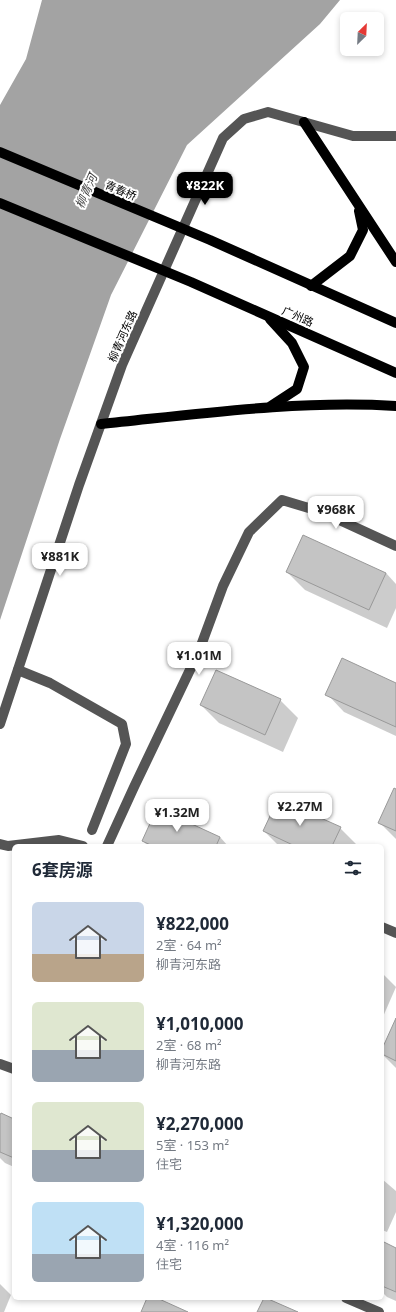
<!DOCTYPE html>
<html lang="zh">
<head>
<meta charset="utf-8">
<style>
	body { margin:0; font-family:"Noto Sans","Noto Sans SC",sans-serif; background:#f6f6f7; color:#1f2937; height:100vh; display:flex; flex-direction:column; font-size:15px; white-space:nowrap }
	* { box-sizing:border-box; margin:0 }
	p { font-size:13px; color:#747a83 }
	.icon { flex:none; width:22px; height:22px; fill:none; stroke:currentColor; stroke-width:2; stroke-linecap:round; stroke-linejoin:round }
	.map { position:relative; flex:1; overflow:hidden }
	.sheet { position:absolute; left:12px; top:844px; width:372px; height:456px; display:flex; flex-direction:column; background:#fff; border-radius:6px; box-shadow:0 2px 6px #0003 }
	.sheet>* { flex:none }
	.needle { width:26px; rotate:24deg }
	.buttons { position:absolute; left:340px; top:12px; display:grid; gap:8px }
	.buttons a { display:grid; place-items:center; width:44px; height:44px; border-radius:6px; background:#fff; box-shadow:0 2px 6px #0003; font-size:20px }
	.price { position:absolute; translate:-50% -34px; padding:0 9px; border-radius:8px; background:#fff; color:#222; font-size:13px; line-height:26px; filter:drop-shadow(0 1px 2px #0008) }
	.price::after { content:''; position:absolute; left:50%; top:24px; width:12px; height:9px; margin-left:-6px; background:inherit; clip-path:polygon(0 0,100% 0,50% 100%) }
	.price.selected { background:#000; color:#fff }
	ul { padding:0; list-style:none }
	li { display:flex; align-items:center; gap:12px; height:100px; padding:0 20px }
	li span { display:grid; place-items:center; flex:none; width:112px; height:80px; border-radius:6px; color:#555 }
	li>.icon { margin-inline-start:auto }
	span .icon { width:48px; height:48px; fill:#fffc; stroke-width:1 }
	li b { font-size:17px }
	h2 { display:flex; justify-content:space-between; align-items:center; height:48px; padding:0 20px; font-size:17px }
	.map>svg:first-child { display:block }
	.water { fill:#a3a3a3 }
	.shadow { fill:#0003 }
	.building { fill:#c4c4c4; stroke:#999 }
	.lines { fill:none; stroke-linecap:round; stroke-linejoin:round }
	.minor { stroke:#555; stroke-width:10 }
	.major { stroke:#000; stroke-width:10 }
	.labels { text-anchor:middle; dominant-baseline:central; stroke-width:4; stroke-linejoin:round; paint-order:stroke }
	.street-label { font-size:11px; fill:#000; stroke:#fff }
	.water-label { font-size:12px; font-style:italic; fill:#444; stroke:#fff }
</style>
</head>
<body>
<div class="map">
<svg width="396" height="1312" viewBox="0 0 396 1312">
	<rect width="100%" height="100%" fill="#fff"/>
	<path class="water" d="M42 0H340L320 24 187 145 111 295 60 439 0 620V105L26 59Z"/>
	<g class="shadow">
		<path d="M287 572 386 573 396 584V608L387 628 305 590Z"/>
		<path d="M396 684V736L344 712 327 694Z"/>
		<path d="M280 700 298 718 283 752 219 723 201 705Z"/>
		<path d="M396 790V839L379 822Z"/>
		<path d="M340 828 358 846H279L264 831Z"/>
		<path d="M220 837 228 846H148L143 841Z"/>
		<path d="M382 973 396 987 382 1019Z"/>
		<path d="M396 1020V1068L382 1054Z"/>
		<path d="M0 1118 14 1120V1167L5 1163 0 1158Z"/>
		<path d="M382 1179 396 1191V1212L387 1232 382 1230Z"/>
		<path d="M396 1249V1301L387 1297 382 1292V1250Z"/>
		<path d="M0 1284 11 1295 4 1312H0Z"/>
	</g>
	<g class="building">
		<path d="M303 535 386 573 369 610 286 572Z"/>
		<path d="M342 658 396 683V727L325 695Z"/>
		<path d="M216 670 281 699 265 735 200 705Z"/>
		<path d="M394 788 396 789V831L378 823Z"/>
		<path d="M278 799 341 827 332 846H295L263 831Z"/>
		<path d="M157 808 220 837 216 846H153L142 841Z"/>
		<path d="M396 1018V1061L382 1054V1049Z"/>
		<path d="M1 1113 14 1119V1158L0 1152V1115Z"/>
		<path d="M384 1242 396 1248V1292L382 1286V1248Z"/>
		<path d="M147 1298H157L188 1312H141Z"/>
		<path d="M264 1298H266L298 1312H257Z"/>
	</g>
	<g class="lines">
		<g class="minor">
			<path d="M18 670 50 683 122 724 126 744 92 830"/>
			<path d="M0 724 79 485 122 365 223 138 244 119 268 112 353 136H396"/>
			<path d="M0 844 8 846 59 840 83 846"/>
			<path d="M107 846 134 787 199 651 223 586 249 532 282 500 322 512 396 546"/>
			<path d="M382 927 396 933"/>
			<path d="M0 1064 14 1069"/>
			<path d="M346 1298 379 1312"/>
		</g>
		<g class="major">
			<path d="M304 122 396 262"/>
			<path d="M0 152 210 240 396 323"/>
			<path d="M0 203 191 282 396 373"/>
			<path d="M311 286 350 256 363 230 359 211"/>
			<path d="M270 319 292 343 304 367 297 389 271 406"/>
			<path d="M101 424C199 414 297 400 396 406"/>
		</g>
	</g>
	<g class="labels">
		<g class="street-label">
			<text transform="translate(121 190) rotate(23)">青春桥</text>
			<text transform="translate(298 316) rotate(24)">广州路</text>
			<text transform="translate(122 336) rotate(-66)">柳青河东路</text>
		</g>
		<g class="water-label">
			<text transform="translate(86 191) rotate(-66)">柳青河</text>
		</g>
	</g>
</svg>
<div class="buttons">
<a><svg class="needle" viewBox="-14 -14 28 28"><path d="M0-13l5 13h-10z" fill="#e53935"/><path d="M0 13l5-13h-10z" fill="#747a83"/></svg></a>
</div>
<b class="price selected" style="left:205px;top:206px">¥822K</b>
<b class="price" style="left:336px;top:530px">¥968K</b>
<b class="price" style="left:60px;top:577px">¥881K</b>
<b class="price" style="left:199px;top:676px">¥1.01M</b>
<b class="price" style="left:300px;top:827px">¥2.27M</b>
<b class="price" style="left:177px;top:833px">¥1.32M</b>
<section class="sheet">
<h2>6套房源<svg class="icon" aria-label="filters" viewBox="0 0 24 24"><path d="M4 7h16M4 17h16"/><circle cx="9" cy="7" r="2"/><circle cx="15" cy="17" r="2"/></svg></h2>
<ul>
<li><span style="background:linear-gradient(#c9d6e8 65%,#b9a48a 0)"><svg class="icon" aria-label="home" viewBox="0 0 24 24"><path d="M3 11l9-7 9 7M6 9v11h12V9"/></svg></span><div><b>¥822,000</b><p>2室 · 64 m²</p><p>柳青河东路</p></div></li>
<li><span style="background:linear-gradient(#dfe7d0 60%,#9aa5b1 0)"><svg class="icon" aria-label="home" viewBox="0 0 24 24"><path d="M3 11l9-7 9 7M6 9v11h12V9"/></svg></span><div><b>¥1,010,000</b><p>2室 · 68 m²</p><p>柳青河东路</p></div></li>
<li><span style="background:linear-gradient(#dfe7d0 60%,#9aa5b1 0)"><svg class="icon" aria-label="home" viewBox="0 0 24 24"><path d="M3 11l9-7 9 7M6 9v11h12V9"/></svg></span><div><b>¥2,270,000</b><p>5室 · 153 m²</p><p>住宅</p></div></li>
<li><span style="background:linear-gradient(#bfe0f5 65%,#9aa5b1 0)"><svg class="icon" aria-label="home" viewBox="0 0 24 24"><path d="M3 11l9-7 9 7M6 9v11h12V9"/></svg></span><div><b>¥1,320,000</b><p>4室 · 116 m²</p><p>住宅</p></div></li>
</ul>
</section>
</div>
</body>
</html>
